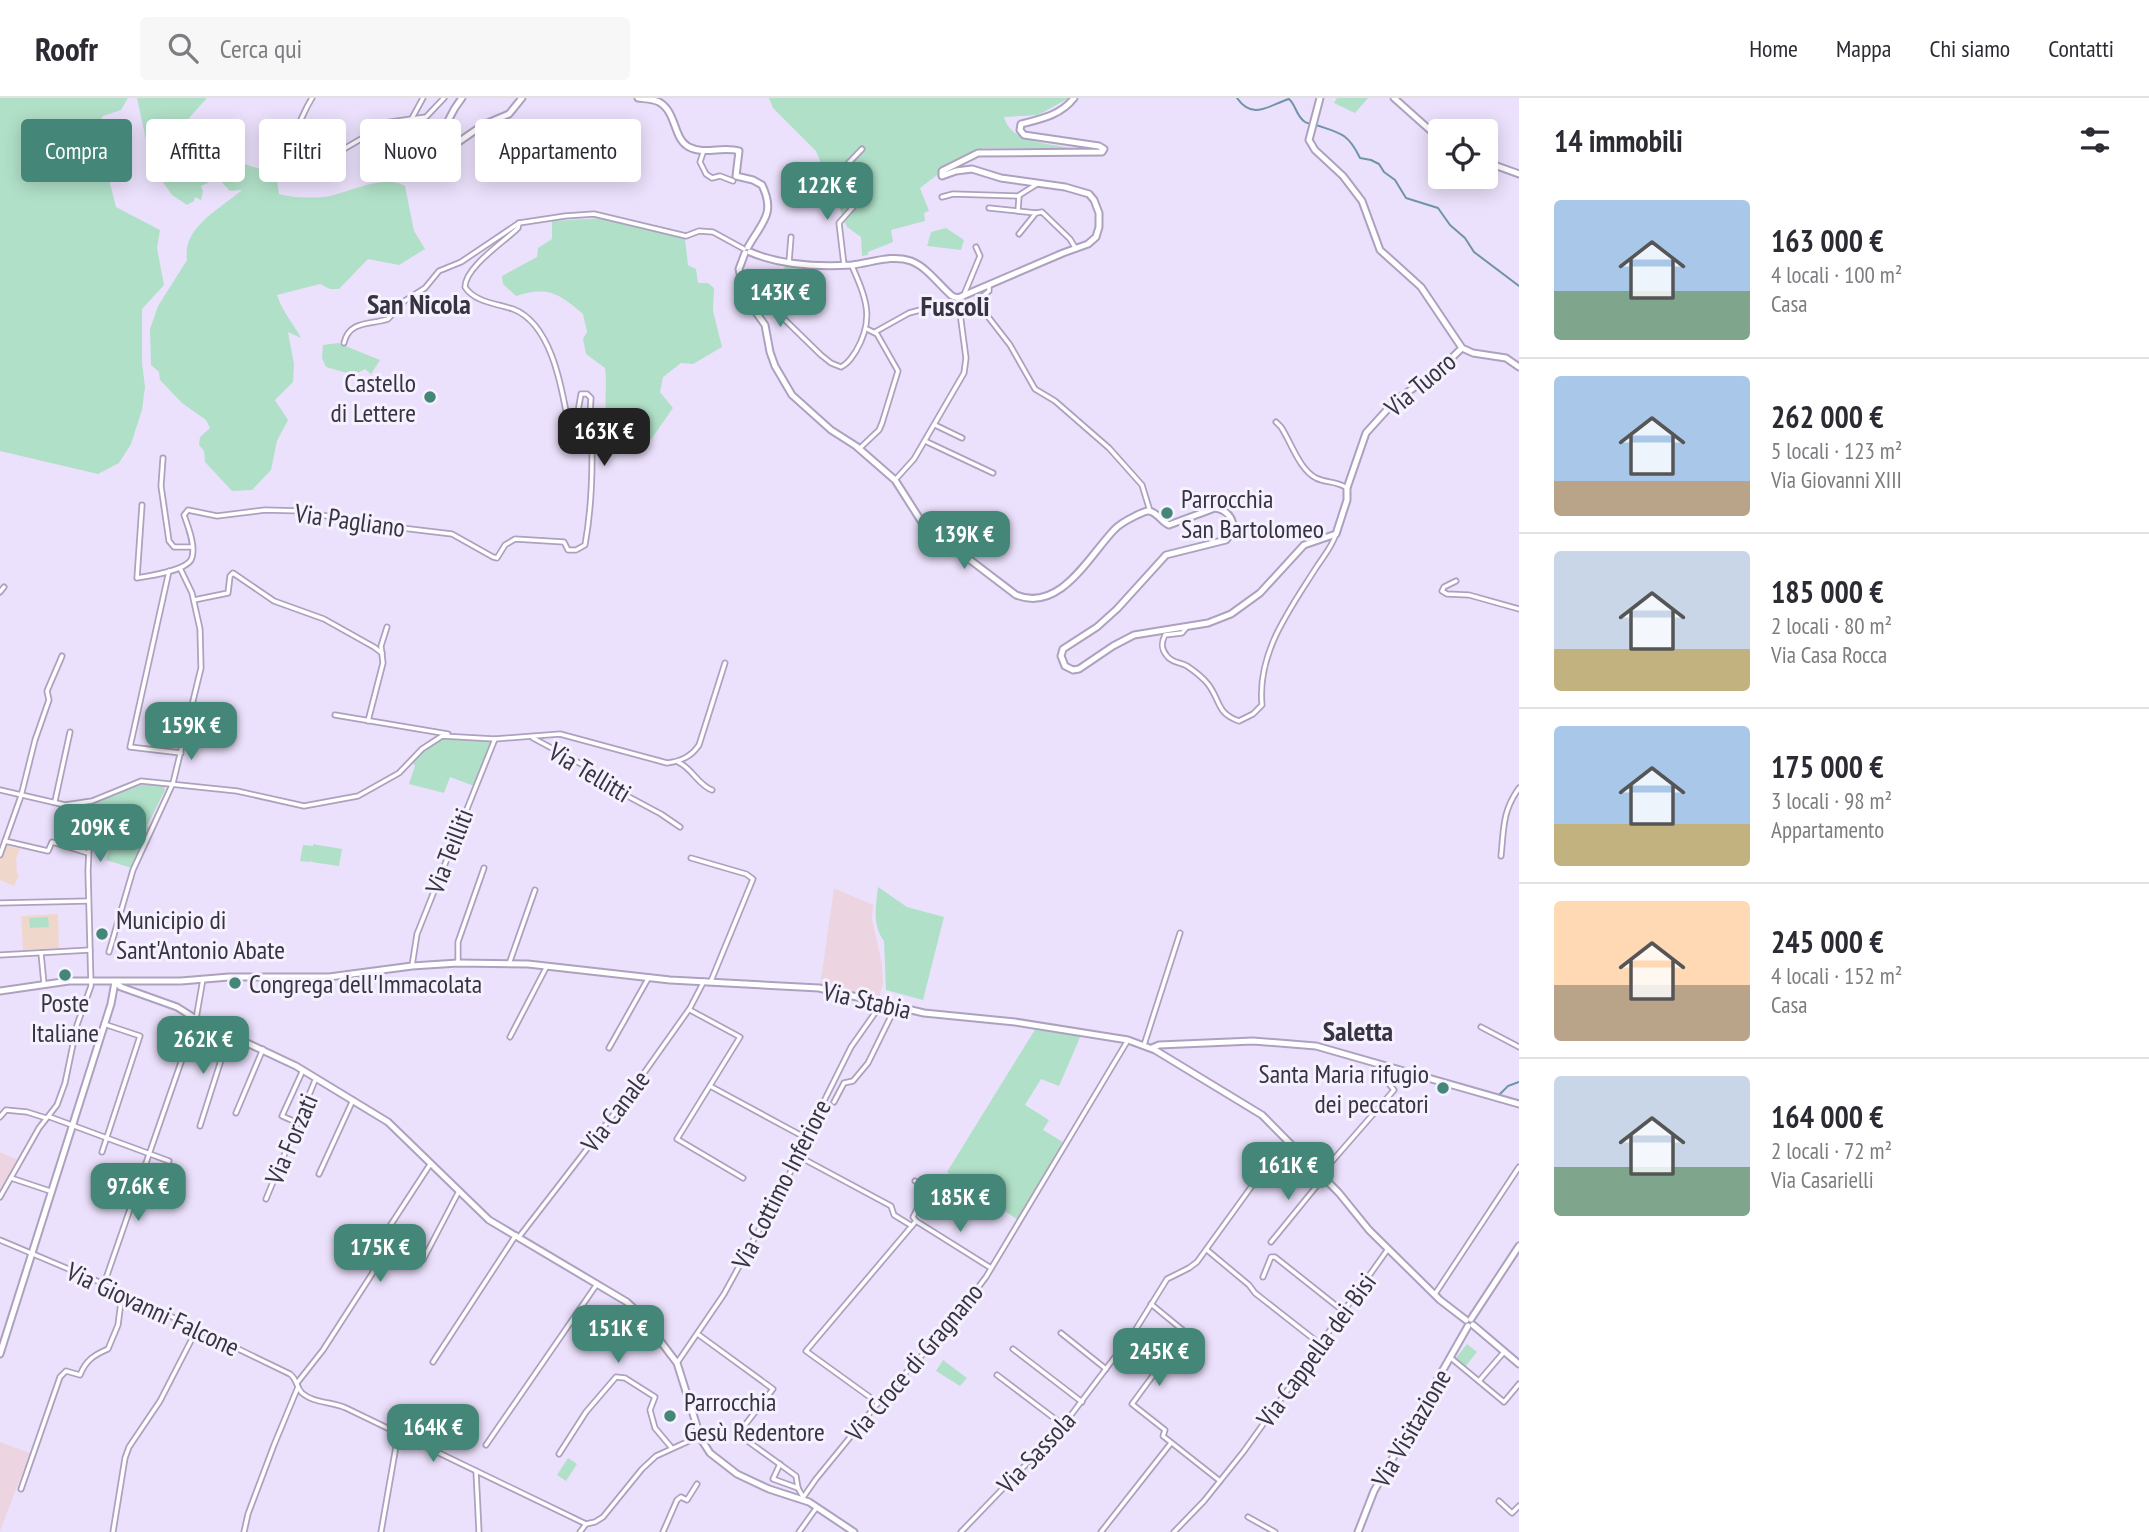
<!DOCTYPE html>
<html lang="it">
<head>
<meta charset="utf-8">
<style>
	body { margin:0; font-family:"PT Sans Narrow",sans-serif; background:#f7f7f7; color:#2b2b33; height:100vh; display:flex; flex-direction:column; font-size:26px; white-space:nowrap }
	* { box-sizing:border-box; margin:0 }
	p { font-size:23px; color:#7c7c81 }
	.icon { flex:none; width:38px; height:38px; fill:none; stroke:currentColor; stroke-width:2; stroke-linecap:round; stroke-linejoin:round }
	.map { position:relative; flex:1; overflow:hidden }
	.drawer { display:flex; flex-direction:column; background:#fff; width:630px }
	.drawer>* { flex:none }
	.guide { position:absolute; left:21px; top:21px; width:665px; height:63px; display:flex; gap:14px }
	.buttons { position:absolute; left:1428px; top:21px; display:grid; gap:14px }
	.buttons a { display:grid; place-items:center; width:70px; height:70px; border-radius:7px; background:#fff; box-shadow:0 4px 18px #0003; font-size:35px }
	.price { position:absolute; translate:-50% -60px; padding:0 16px; border-radius:14px; background:#448677; color:#fff; font-size:23px; line-height:46px; filter:drop-shadow(0 2px 4px #0008) }
	.price::after { content:''; position:absolute; left:50%; top:42px; width:21px; height:16px; margin-left:-10px; background:inherit; clip-path:polygon(0 0,100% 0,50% 100%) }
	.price.on { background:#222; color:#fff }
	ul { padding:0; list-style:none }
	li { display:flex; align-items:center; gap:21px; height:175px; padding:0 35px }
	li+li { border-top:2px solid #e1e1e2 }
	li span { display:grid; place-items:center; flex:none; width:196px; height:140px; border-radius:7px; color:#555 }
	li>.icon { margin-inline-start:auto }
	span .icon { width:84px; height:84px; fill:#fffc; stroke-width:1 }
	li b { font-size:30px }
	h2 { display:flex; justify-content:space-between; align-items:center; height:84px; padding:0 35px; font-size:30px }
	.chip { padding:0 24px; border-radius:7px; background:#fff; box-shadow:0 4px 18px #0003; font-size:24px; line-height:63px }
	.chip.on { background:#448677; color:#fff }
	header { display:flex; align-items:center; gap:42px; box-sizing:border-box; height:98px; padding:0 35px; background:#fff; border-bottom:2px solid #e1e1e2 }
	header strong { font-size:33px }
	nav { display:flex; gap:38px; margin-inline-start:auto; font-size:24px }
	.search { width:490px; height:63px; background:#f7f7f7; display:flex; align-items:center; gap:18px; box-sizing:border-box; padding:0 24px; border-radius:7px; color:#7c7c81; font-size:26px }
	main { display:flex; flex:1; min-height:0 }
	.map>svg:first-child { display:block }
	.industrial { fill:#ecd5e1 }
	.education { fill:#efd7cc }
	.green { fill:#b1e0c8 }
	.lines { fill:none; stroke-linecap:round; stroke-linejoin:round }
	.stream { stroke:#6f94a9; stroke-width:2 }
	.street-casing { stroke:#aea1c0; stroke-width:7 }
	.secondary-casing { stroke:#aea1c0; stroke-width:9 }
	.street { stroke:#fff; stroke-width:3.5 }
	.secondary { stroke:#fff; stroke-width:5 }
	.poi-dot { fill:#448677; stroke:#f6f1fe; stroke-width:2.5 }
	.labels { text-anchor:middle; dominant-baseline:central; stroke-width:6; stroke-linejoin:round; paint-order:stroke }
	.poi-label { font-size:26px; fill:#383340; stroke:#f6f1fe; text-anchor:start }
	.street-label { font-size:26px; fill:#383340; stroke:#f6f1fe }
	.neighbourhood-label { font-size:28px; font-weight:bold; fill:#383340; stroke:#f6f1fe }
</style>
</head>
<body>
<header>
<strong>Roofr</strong>
<div class="search"><svg class="icon" aria-label="search" viewBox="0 0 24 24"><circle cx="10" cy="10" r="6"/><path d="M15 15l6 6"/></svg>Cerca qui</div>
<nav><a>Home</a><a>Mappa</a><a>Chi siamo</a><a>Contatti</a></nav>
</header>
<main>
<div class="map">
<svg width="1519" height="1434" viewBox="0 0 1519 1434">
	<rect width="100%" height="100%" fill="#ece1fc"/>
	<g class="industrial">
		<path d="M834 790 873 807 872 821 882 866 883 885 879 900 820 888Z"/>
		<path d="M0 1054 18 1062 0 1096Z"/>
		<path d="M0 1344 30 1355 0 1433Z"/>
	</g>
	<g class="education">
		<path d="M5 747 20 751 16 761 17 776 19 778 14 788 0 782V762Z"/>
		<path d="M58 816 59 850 23 852 21 818Z"/>
	</g>
	<g class="green">
		<path d="M0 0H128L121 12 103 18 96 31 116 109 160 132 157 150 164 187 142 211V265L145 289 142 312 131 346 119 365 98 376 0 353Z"/>
		<path d="M137 0H207L181 29 226 60 260 71H270L276 75 279 96C294 100 308 100 324 99 347 96 383 75 405 88L414 133 425 151 399 167 368 161 339 191H330L320 186 277 197C282 213 293 225 301 240L288 234 294 266 293 284 275 302 288 322 277 343 271 372 252 392 232 393 205 364 204 353 199 347 200 339 210 330 206 322 182 305 160 282 159 274 151 267 150 231 158 208 187 162C182 129 220 111 242 92L230 93 213 75 208 85 201 88 203 93 201 102 195 99 194 103 187 107 172 97 162 83 149 72 148 51Z"/>
		<path d="M769 0H1069L1038 17 1004 19C1011 45 1047 45 1070 50H983L961 59 920 90 929 113 924 115 925 123 891 132 893 144 868 154V157L862 158 861 139 847 129 816 53 773 10Z"/>
		<path d="M1337 0H1368L1355 15 1334 5Z"/>
		<path d="M602 120 685 141 688 167 696 171 698 185H708L714 190 713 213 722 249 693 266 681 265 663 279 660 294 673 310 648 346C636 347 631 345 622 338 597 320 609 297 605 270L586 256 583 241 587 234 583 216C558 195 549 188 516 198L503 186 502 178 537 159 538 150 552 141V123Z"/>
		<path d="M946 130 964 142 961 152 927 148 931 134Z"/>
		<path d="M786 166 800 169 793 189 779 182Z"/>
		<path d="M338 245 380 262 371 276 365 271 354 277 326 269 322 260 323 247Z"/>
		<path d="M442 641 492 643 474 688 450 679 444 695 409 686 415 668 412 664 426 650Z"/>
		<path d="M161 686 164 688 165 692 147 728 150 730 132 770 106 762 116 732 91 725 88 731 54 718 59 708 94 704 141 687Z"/>
		<path d="M313 746 342 751 339 768 311 764V761L310 764 300 763 303 747 313 748Z"/>
		<path d="M878 789 907 809 944 819 923 902 886 892 884 843C872 827 876 807 878 789Z"/>
		<path d="M48 819 49 829 30 830 29 820Z"/>
		<path d="M1036 930 1081 937 1059 988 1041 981 1025 1007 1049 1022 1043 1032 1063 1044 1018 1122 947 1074Z"/>
		<path d="M1467 1246 1477 1254 1465 1269 1455 1261Z"/>
		<path d="M943 1262 967 1280 960 1288 936 1273Z"/>
		<path d="M568 1360 577 1366 566 1383 557 1377Z"/>
	</g>
	<g class="lines">
		<g class="stream">
			<path d="M1237 0C1253 23 1269 7 1289 1 1296 7 1296 18 1305 24 1308 26 1313 26 1316 27 1340 35 1348 35 1360 60L1371 62 1379 66 1384 74 1395 82 1406 100 1438 110 1450 127 1465 140 1474 154 1519 188"/>
			<path d="M1499 997 1508 988 1519 984"/>
		</g>
		<g class="street-casing">
			<g id="street">
				<path d="M312 0C295 27 305 33 269 44V49L314 62H325L390 24 426 19 444 0"/>
				<path d="M411 22 423 0"/>
				<path d="M704 52 700 64 706 76 712 80 720 78 733 83"/>
				<path d="M797 78 842 107 847 91"/>
				<path d="M942 99 953 96 1018 98 1037 86"/>
				<path d="M851 110 848 106 849 93 837 77 862 51"/>
				<path d="M989 110 1036 115"/>
				<path d="M1018 113 1019 98"/>
				<path d="M1019 136 1036 115 1042 114 1070 141 1076 151"/>
				<path d="M789 164 791 139"/>
				<path d="M844 167 839 125 863 98"/>
				<path d="M742 180 821 257 831 265 841 269C849 265 851 260 856 253 875 221 866 200 852 168"/>
				<path d="M989 187V193L978 202 979 207 1010 247 1035 291 1055 303 1109 350 1142 387 1150 413"/>
				<path d="M963 199 980 158 976 149"/>
				<path d="M875 234 909 215 924 211"/>
				<path d="M344 245C349 222 371 227 388 221L403 204 425 190 439 173 461 164 519 125 565 118 594 116 686 138 699 133 713 134 744 151"/>
				<path d="M1276 324 1281 329C1291 344 1299 371 1316 380 1326 385 1337 383 1347 390"/>
				<path d="M935 327 962 340"/>
				<path d="M925 343 993 375"/>
				<path d="M859 351 879 332 882 325 898 273 877 236 867 231"/>
				<path d="M163 360 161 388 169 443 174 449H191"/>
				<path d="M895 382 914 361 964 275 966 260 958 200"/>
				<path d="M142 407 137 480C149 478 184 473 191 462 197 451 188 428 184 417L188 412 217 418 265 412 303 413 360 425 452 436 493 459 497 460 505 447 515 441 564 444 568 452H576L585 447C590 419 592 388 592 360 592 340 589 321 591 300L587 296H581L577 319 571 324 567 319C561 285 550 225 513 211 498 206 474 204 465 189 465 169 504 144 518 130L519 125"/>
				<path d="M169 473 130 649 181 655"/>
				<path d="M1456 483 1444 489 1442 493 1447 496 1469 497 1519 511"/>
				<path d="M0 494 4 489"/>
				<path d="M194 502 228 495 230 478 233 475 274 503 324 521 374 549 382 555"/>
				<path d="M1187 529 1182 535 1165 537C1161 545 1161 551 1167 558 1172 565 1180 564 1187 568 1193 572 1203 580 1208 586 1221 603 1216 615 1239 623L1253 616 1262 607C1257 556 1288 514 1314 473 1322 460 1331 451 1336 436"/>
				<path d="M335 617 448 636"/>
				<path d="M368 623 383 565 381 548 387 529"/>
				<path d="M533 640 583 667 590 678 661 716 680 729"/>
				<path d="M678 664C692 670 698 687 712 692"/>
				<path d="M0 692 65 707 92 703 141 683 237 693 304 708 358 698 399 675 422 651 442 638 495 641 560 636 667 665C681 663 691 659 699 647L725 565"/>
				<path d="M55 703 70 634"/>
				<path d="M5 743 48 753 52 744 88 755"/>
				<path d="M0 757 21 698 35 642 49 602 47 593 62 558"/>
				<path d="M1501 758C1504 730 1502 714 1519 690"/>
				<path d="M691 760 746 776 753 781 711 883"/>
				<path d="M0 805 88 803"/>
				<path d="M109 854 133 772 173 685 201 570 200 531 192 495 180 470"/>
				<path d="M41 855 44 886"/>
				<path d="M0 857 90 852"/>
				<path d="M458 865V844L484 770"/>
				<path d="M509 866 535 792"/>
				<path d="M412 868 417 836 495 641"/>
				<path d="M690 912 740 939 677 1041 743 1080"/>
				<path d="M1481 929 1519 949"/>
				<path d="M510 939 547 868"/>
				<path d="M1144 947 1180 835"/>
				<path d="M609 950 649 879"/>
				<path d="M710 988 806 1040"/>
				<path d="M834 1004 844 985 853 983 868 965 896 908"/>
				<path d="M236 1015 263 951"/>
				<path d="M0 1019 6 1012 27 1014 46 1020"/>
				<path d="M50 1019 169 1063"/>
				<path d="M298 1025 282 1018 303 972"/>
				<path d="M200 1028 229 937"/>
				<path d="M102 1054 140 938 104 926"/>
				<path d="M798 1058 891 1108 894 1117 912 1128"/>
				<path d="M319 1076 353 1002"/>
				<path d="M1321 1076 1388 999 1394 992 1389 986 1394 971"/>
				<path d="M11 1080 50 1093"/>
				<path d="M915 1083 928 1090 913 1119 916 1123"/>
				<path d="M0 1099 39 1030 57 1007 65 985 77 927 91 888 88 773 90 728"/>
				<path d="M266 1101 316 980"/>
				<path d="M916 1123 991 1170"/>
				<path d="M519 1139 627 999 690 910 704 883"/>
				<path d="M0 1142 104 1186 290 1276C297 1281 296 1289 302 1295 313 1305 333 1304 346 1310L586 1426"/>
				<path d="M1271 1144 1324 1079"/>
				<path d="M1207 1152 1249 1187 1255 1195 1320 1246"/>
				<path d="M423 1162 459 1093"/>
				<path d="M1263 1179 1271 1159H1275L1343 1213"/>
				<path d="M104 1186 196 921 203 881"/>
				<path d="M1435 1196 1519 1069"/>
				<path d="M1151 1206 1185 1234 1132 1306 1165 1332 1163 1338 1220 1383"/>
				<path d="M1061 1235 1106 1271"/>
				<path d="M699 1237 773 1291 738 1336 796 1378 798 1390 803 1399"/>
				<path d="M1013 1251 1082 1304"/>
				<path d="M1451 1260 1504 1304 1519 1286"/>
				<path d="M433 1264 516 1137"/>
				<path d="M677 1265 724 1196 789 1077 805 1041 851 949 882 905"/>
				<path d="M997 1277 1063 1327"/>
				<path d="M1479 1283 1504 1254"/>
				<path d="M297 1285 323 1252 372 1176 380 1159 388 1131 431 1065"/>
				<path d="M878 1305 806 1253 916 1123"/>
				<path d="M486 1347 597 1186"/>
				<path d="M559 1356 586 1314 616 1279 625 1280 655 1299 650 1312 655 1330 671 1349"/>
				<path d="M780 1366 773 1381 798 1390"/>
				<path d="M476 1373 479 1434"/>
				<path d="M21 1391 60 1279 66 1273 80 1277C86 1262 94 1257 108 1251L118 1227 122 1196"/>
				<path d="M802 1401 816 1381 878 1305 947 1230 986 1179 1128 942"/>
				<path d="M1499 1403 1512 1415 1519 1408"/>
				<path d="M1248 1419 1275 1434"/>
				<path d="M586 1426 595 1424 603 1419 642 1371 656 1358 700 1338"/>
				<path d="M113 1434 125 1360 129 1349 160 1303 197 1231"/>
				<path d="M244 1434 248 1416 274 1347 298 1289"/>
				<path d="M381 1434 398 1337"/>
				<path d="M580 1434 586 1426"/>
				<path d="M663 1434 677 1402 681 1399 687 1402 697 1386"/>
				<path d="M799 1434 817 1409"/>
				<path d="M961 1434 1062 1329 1136 1231 1167 1181 1189 1170 1197 1164 1262 1074 1289 1044"/>
				<path d="M1101 1434 1171 1345"/>
				<path d="M1174 1434 1204 1403 1244 1353 1388 1151"/>
			</g>
		</g>
		<g class="secondary-casing">
			<g id="secondary">
				<path d="M462 0C453 11 442 31 443 46L448 49 457 45 483 27 509 16 522 0"/>
				<path d="M638 0C645 1 653 1 659 4 677 14 673 41 689 49 704 57 723 48 739 53L736 78 753 82 762 87C776 116 762 124 748 149"/>
				<path d="M1320 0 1309 42 1315 52 1343 78 1362 103 1380 152 1421 189 1462 250 1473 255 1506 260 1519 269"/>
				<path d="M1394 0 1440 41"/>
				<path d="M1486 64 1519 76"/>
				<path d="M750 154C780 167 819 169 852 167 871 165 892 156 911 163 927 169 939 187 952 198L958 200 1063 155 1088 146 1096 139 1099 129V115L1094 102 1089 96 1065 89 1001 80 972 71 956 73 942 78V73L978 55 1102 54 1104 51 1099 48 1024 37 1020 32 1021 26C1041 21 1061 17 1074 0"/>
				<path d="M745 155 739 171 745 199 765 227 770 254 775 268 792 297 831 332 856 348 895 382 923 426 1016 497C1060 515 1089 458 1114 432 1120 425 1129 421 1137 417 1142 415 1148 411 1152 414 1159 417 1162 424 1169 427L1215 410C1228 412 1233 420 1234 432L1226 442 1166 457 1117 511 1097 529 1063 551 1061 558 1065 568 1073 572 1079 571 1113 548 1134 537 1208 525 1231 516 1260 495 1304 447 1336 436 1347 402V390L1366 335 1395 303 1439 272 1462 250"/>
				<path d="M115 884 121 889 177 909 196 921 296 968 388 1024 489 1122 627 1204 639 1215 677 1265 701 1341 710 1355 737 1376 769 1391 809 1404 854 1434"/>
				<path d="M0 893 69 883H181L229 879H329L412 868 458 865 528 866 670 882 819 890 924 915 1015 924 1128 942 1155 952 1262 1017 1339 1095 1369 1132 1440 1202 1466 1222"/>
				<path d="M1152 950 1159 947 1253 943 1316 948 1519 1006"/>
				<path d="M1471 1221 1519 1148"/>
				<path d="M1473 1227 1519 1266"/>
				<path d="M0 1256 111 906 115 884"/>
				<path d="M1358 1434 1374 1393 1468 1228"/>
			</g>
		</g>
		<use href="#street" class="street"/>
		<use href="#secondary" class="secondary"/>
	</g>
	<g class="poi-dot">
		<circle cx="430" cy="299" r="7"/>
		<circle cx="1167" cy="415" r="7"/>
		<circle cx="102" cy="836" r="7"/>
		<circle cx="65" cy="877" r="7"/>
		<circle cx="235" cy="885" r="7"/>
		<circle cx="1443" cy="990" r="7"/>
		<circle cx="670" cy="1318" r="7"/>
	</g>
	<g class="labels">
		<g class="poi-label">
			<text x="416" y="284" text-anchor="end">Castello<tspan x="416" dy="30">di Lettere</tspan></text>
			<text x="1181" y="400">Parrocchia<tspan x="1181" dy="30">San Bartolomeo</tspan></text>
			<text x="116" y="821">Municipio di<tspan x="116" dy="30">Sant'Antonio Abate</tspan></text>
			<text x="249" y="885">Congrega dell'Immacolata</text>
			<text x="65" y="904" text-anchor="middle">Poste<tspan x="65" dy="30">Italiane</tspan></text>
			<text x="1429" y="975" text-anchor="end">Santa Maria rifugio<tspan x="1429" dy="30">dei peccatori</tspan></text>
			<text x="684" y="1303">Parrocchia<tspan x="684" dy="30">Gesù Redentore</tspan></text>
		</g>
		<g class="street-label">
			<text transform="translate(1420 286) rotate(-40)">Via Tuoro</text>
			<text transform="translate(350 422) rotate(8)">Via Pagliano</text>
			<text transform="translate(590 674) rotate(31)">Via Tellitti</text>
			<text transform="translate(449 753) rotate(-69)">Via Teilliti</text>
			<text transform="translate(867 902) rotate(13)">Via Stabia</text>
			<text transform="translate(615 1013) rotate(-53)">Via Canale</text>
			<text transform="translate(291 1041) rotate(-67)">Via Forzati</text>
			<text transform="translate(781 1086) rotate(-63)">Via Cottimo Inferiore</text>
			<text transform="translate(153 1211) rotate(25)">Via Giovanni Falcone</text>
			<text transform="translate(1316 1252) rotate(-54)">Via Cappella dei Bisi</text>
			<text transform="translate(914 1264) rotate(-50)">Via Croce di Gragnano</text>
			<text transform="translate(1411 1330) rotate(-60)">Via Visitazione</text>
			<text transform="translate(1036 1354) rotate(-47)">Via Sassola</text>
		</g>
		<g class="neighbourhood-label">
			<text x="419" y="205">San Nicola</text>
			<text x="955" y="207">Fuscoli</text>
			<text x="1358" y="932">Saletta</text>
		</g>
	</g>
</svg>
<div class="buttons">
<a><svg class="icon" aria-label="locate" viewBox="0 0 24 24"><circle cx="12" cy="12" r="6"/><path d="M12 2v4M12 18v4M2 12h4M18 12h4"/></svg></a>
</div>
<b class="price" style="left:827px;top:124px">122K €</b>
<b class="price" style="left:780px;top:231px">143K €</b>
<b class="price on" style="left:604px;top:370px">163K €</b>
<b class="price" style="left:964px;top:473px">139K €</b>
<b class="price" style="left:191px;top:664px">159K €</b>
<b class="price" style="left:100px;top:766px">209K €</b>
<b class="price" style="left:203px;top:978px">262K €</b>
<b class="price" style="left:1288px;top:1104px">161K €</b>
<b class="price" style="left:138px;top:1125px">97.6K €</b>
<b class="price" style="left:960px;top:1136px">185K €</b>
<b class="price" style="left:380px;top:1186px">175K €</b>
<b class="price" style="left:618px;top:1267px">151K €</b>
<b class="price" style="left:1159px;top:1290px">245K €</b>
<b class="price" style="left:433px;top:1366px">164K €</b>
<div class="guide">
<a class="chip on">Compra</a>
<a class="chip">Affitta</a>
<a class="chip">Filtri</a>
<a class="chip">Nuovo</a>
<a class="chip">Appartamento</a>
</div>
</div>
<section class="drawer">
<h2>14 immobili<svg class="icon" aria-label="filters" viewBox="0 0 24 24"><path d="M4 7h16M4 17h16"/><circle cx="9" cy="7" r="2"/><circle cx="15" cy="17" r="2"/></svg></h2>
<ul>
<li><span style="background:linear-gradient(#a9c7e8 65%,#7fa58c 0)"><svg class="icon" aria-label="home" viewBox="0 0 24 24"><path d="M3 11l9-7 9 7M6 9v11h12V9"/></svg></span><div><b>163 000 €</b><p>4 locali · 100 m²</p><p>Casa</p></div></li>
<li><span style="background:linear-gradient(#a9c7e8 75%,#b9a48a 0)"><svg class="icon" aria-label="home" viewBox="0 0 24 24"><path d="M3 11l9-7 9 7M6 9v11h12V9"/></svg></span><div><b>262 000 €</b><p>5 locali · 123 m²</p><p>Via Giovanni XIII</p></div></li>
<li><span style="background:linear-gradient(#c9d6e8 70%,#c2b280 0)"><svg class="icon" aria-label="home" viewBox="0 0 24 24"><path d="M3 11l9-7 9 7M6 9v11h12V9"/></svg></span><div><b>185 000 €</b><p>2 locali · 80 m²</p><p>Via Casa Rocca</p></div></li>
<li><span style="background:linear-gradient(#a9c7e8 70%,#c2b280 0)"><svg class="icon" aria-label="home" viewBox="0 0 24 24"><path d="M3 11l9-7 9 7M6 9v11h12V9"/></svg></span><div><b>175 000 €</b><p>3 locali · 98 m²</p><p>Appartamento</p></div></li>
<li><span style="background:linear-gradient(#ffd9b3 60%,#b9a48a 0)"><svg class="icon" aria-label="home" viewBox="0 0 24 24"><path d="M3 11l9-7 9 7M6 9v11h12V9"/></svg></span><div><b>245 000 €</b><p>4 locali · 152 m²</p><p>Casa</p></div></li>
<li><span style="background:linear-gradient(#c9d6e8 65%,#7fa58c 0)"><svg class="icon" aria-label="home" viewBox="0 0 24 24"><path d="M3 11l9-7 9 7M6 9v11h12V9"/></svg></span><div><b>164 000 €</b><p>2 locali · 72 m²</p><p>Via Casarielli</p></div></li>
</ul>
</section>
</main>
</body>
</html>
